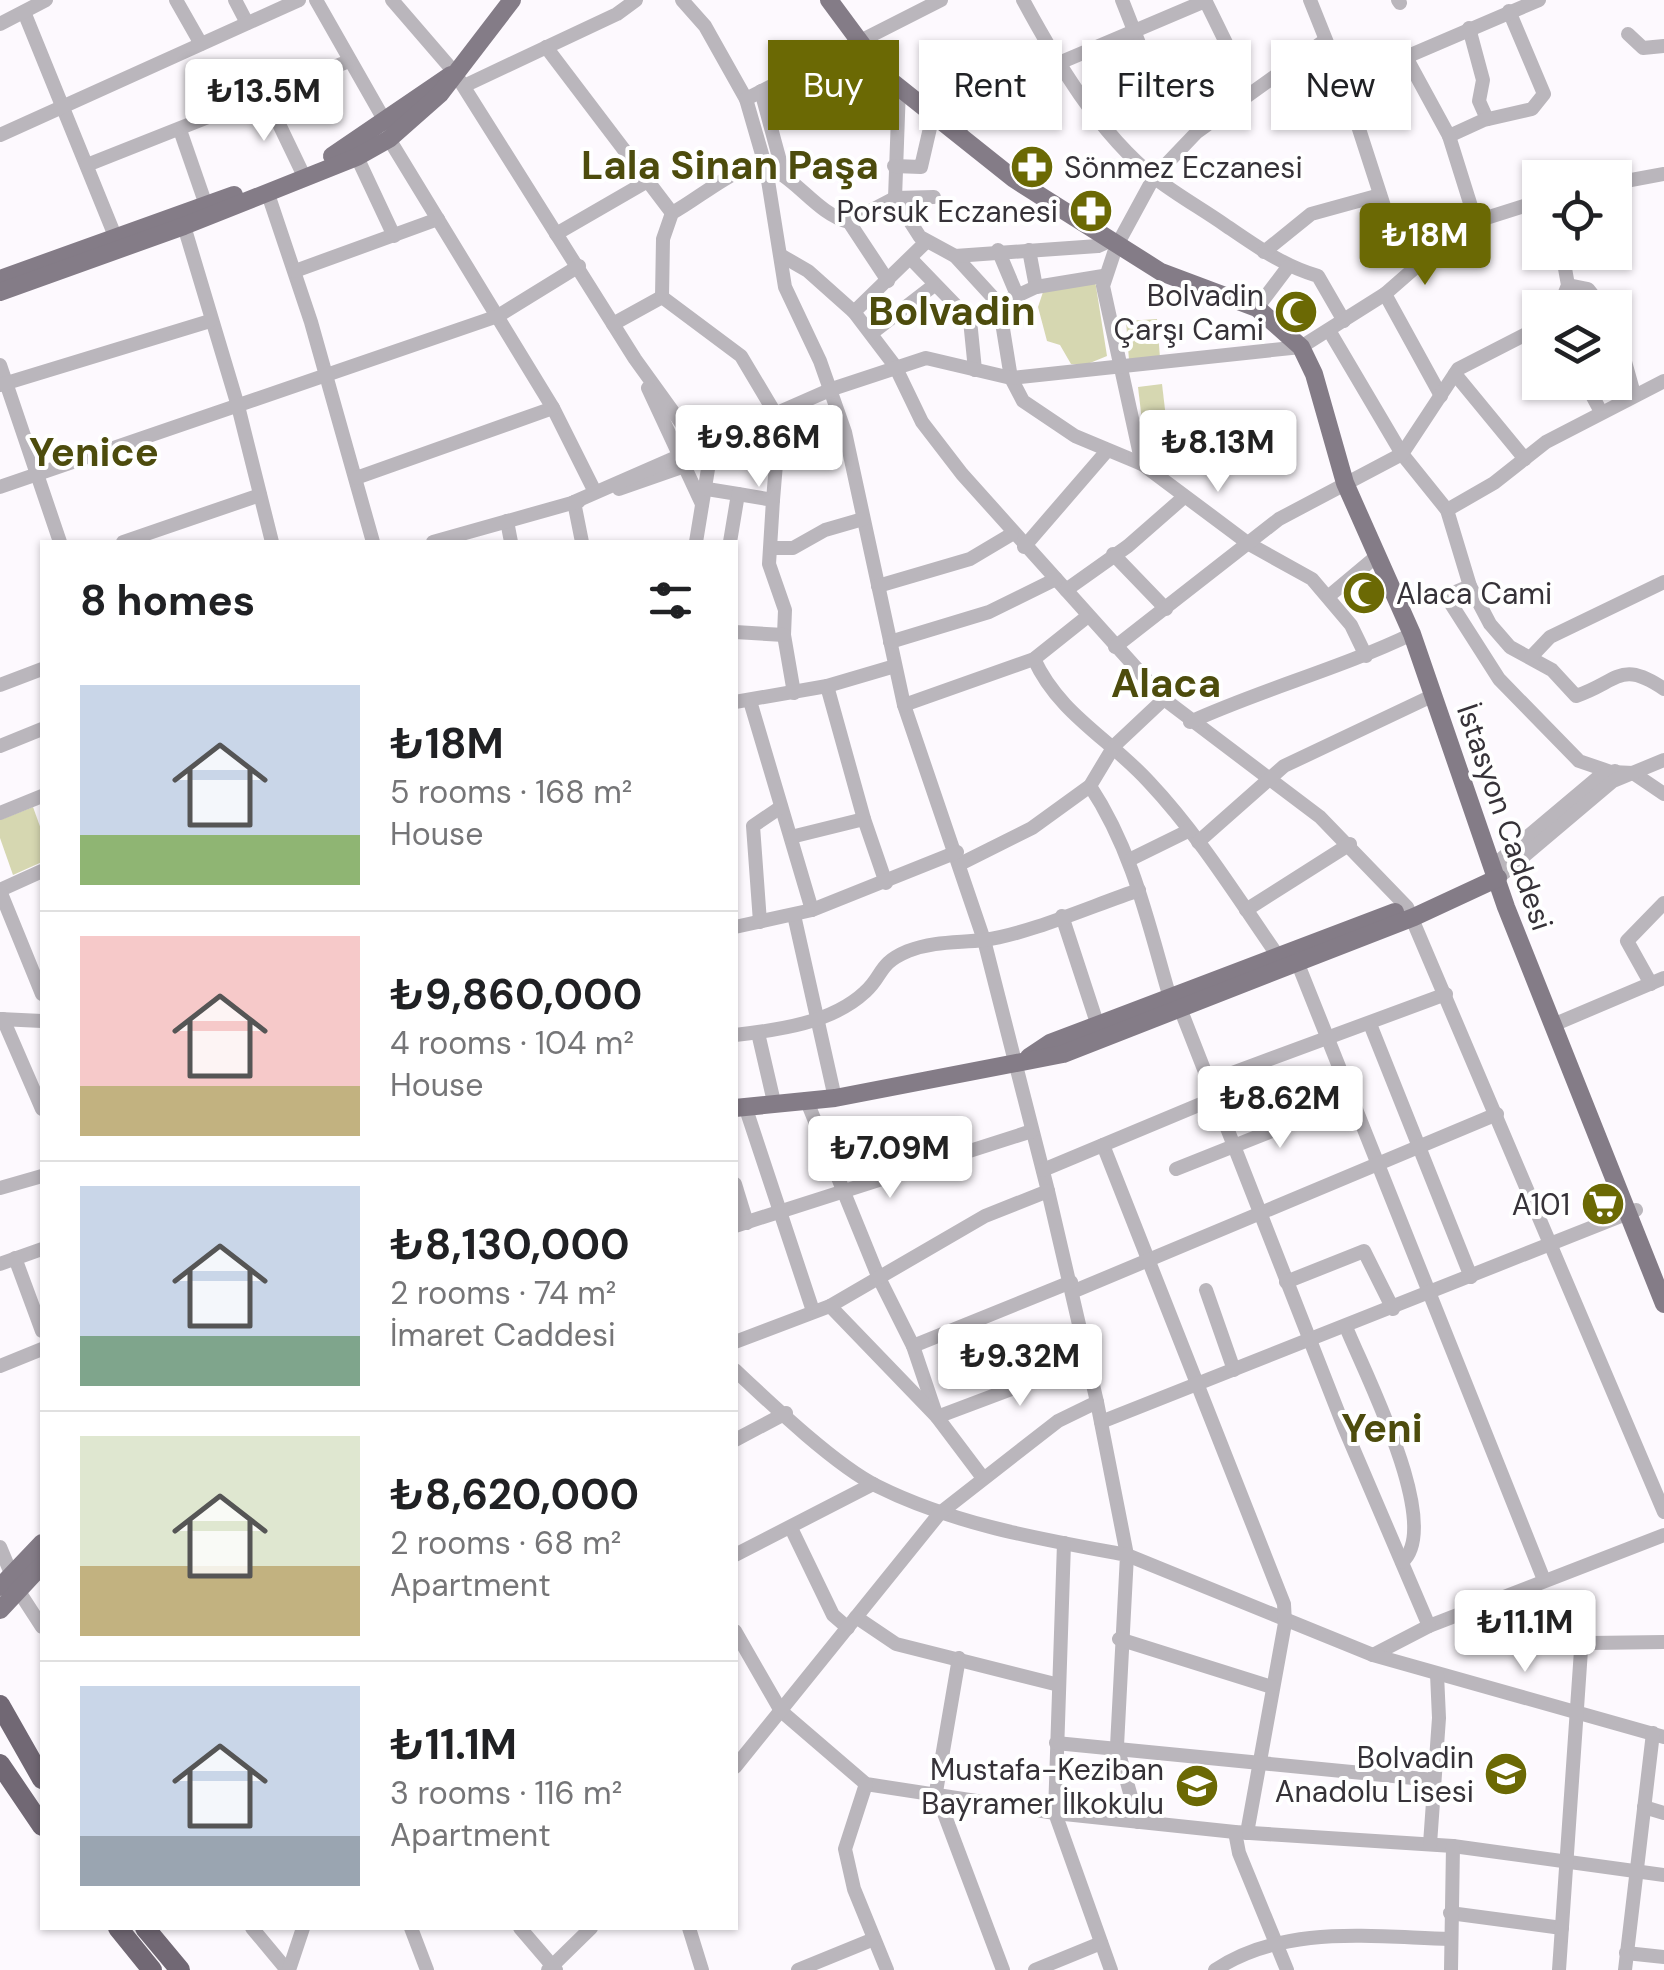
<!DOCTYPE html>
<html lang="en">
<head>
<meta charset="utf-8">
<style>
	body { margin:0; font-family:"DM Sans",sans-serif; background:#f6f6f6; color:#202124; height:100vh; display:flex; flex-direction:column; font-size:38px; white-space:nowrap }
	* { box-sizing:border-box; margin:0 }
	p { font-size:32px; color:#757577 }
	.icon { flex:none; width:55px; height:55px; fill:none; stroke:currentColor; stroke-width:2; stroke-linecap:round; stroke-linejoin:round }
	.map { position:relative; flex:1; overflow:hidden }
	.drawer { position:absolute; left:40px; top:540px; width:698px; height:1390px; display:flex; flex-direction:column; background:#fff; border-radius:0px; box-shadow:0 2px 8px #0004 }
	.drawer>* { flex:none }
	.guide { position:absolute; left:768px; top:40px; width:745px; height:90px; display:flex; gap:20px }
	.fabs { position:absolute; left:1522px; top:160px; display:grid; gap:20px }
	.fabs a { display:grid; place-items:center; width:110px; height:110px; border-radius:0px; background:#fff; box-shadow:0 2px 8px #0004; font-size:50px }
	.price { position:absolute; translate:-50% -85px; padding:0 22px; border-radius:10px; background:#fff; color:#222; font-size:32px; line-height:65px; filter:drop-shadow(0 2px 5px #0008) }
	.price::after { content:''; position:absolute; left:50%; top:60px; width:30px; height:22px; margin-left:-15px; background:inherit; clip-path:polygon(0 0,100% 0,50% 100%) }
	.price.on { background:#6b6904; color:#fff }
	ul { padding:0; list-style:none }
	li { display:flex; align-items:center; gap:30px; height:250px; padding:0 40px }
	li+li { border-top:2px solid #e0e0e0 }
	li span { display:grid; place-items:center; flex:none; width:280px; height:200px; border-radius:0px; color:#555 }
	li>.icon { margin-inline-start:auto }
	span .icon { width:120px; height:120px; fill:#fffc; stroke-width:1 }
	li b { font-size:42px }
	h2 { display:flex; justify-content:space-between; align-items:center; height:120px; padding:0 40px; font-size:42px }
	.chip { padding:0 35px; border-radius:0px; background:#fff; box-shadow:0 2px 8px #0004; font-size:35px; line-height:90px }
	.chip.on { background:#6b6904; color:#fff }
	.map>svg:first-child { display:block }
	.green { fill:#d6d7b1 }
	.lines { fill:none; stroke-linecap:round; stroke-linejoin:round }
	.minor { stroke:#bab6bc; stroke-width:14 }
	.major { stroke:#847c87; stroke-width:18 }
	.highway { stroke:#716874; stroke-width:20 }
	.labels { text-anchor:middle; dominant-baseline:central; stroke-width:8; stroke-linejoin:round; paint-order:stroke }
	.poi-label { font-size:30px; fill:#363238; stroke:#fff; text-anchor:end }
	.street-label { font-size:30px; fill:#363238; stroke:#fff }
	.district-label { font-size:40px; font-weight:bold; fill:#4d4c0d; stroke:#fff }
</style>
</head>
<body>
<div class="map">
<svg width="1664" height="1970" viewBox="0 0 1664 1970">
	<rect width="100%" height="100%" fill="#fdf9fe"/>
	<g class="green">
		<path d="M1095 280 1107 356 1085 365 1071 364 1060 345 1047 341 1038 307 1045 286Z"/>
		<path d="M1157 319 1160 358 1129 360 1126 321Z"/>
		<path d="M1162 384 1166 418 1142 421 1138 387Z"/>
		<path d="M33 807 42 832V862L13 875 0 838V820Z"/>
	</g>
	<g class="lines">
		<g class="minor">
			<path d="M176 0 201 44"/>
			<path d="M235 0 247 23"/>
			<path d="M316 0 386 123"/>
			<path d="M392 0 455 73 635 359 697 445 708 469 696 542"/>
			<path d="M682 0 705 26 746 99 766 168 785 287 820 361 845 432 904 705 984 940 1048 1191 1097 1402 1127 1555 1373 1655 1429 1626 1664 1535"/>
			<path d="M1023 0C1057 63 1098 132 1155 178 1177 195 1202 209 1225 225 1256 246 1283 266 1318 276L1344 321"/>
			<path d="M1122 0 1155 84"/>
			<path d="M1310 0 1348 95 1392 231 1414 268"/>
			<path d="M1398 0 1400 3"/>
			<path d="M24 12 115 236"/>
			<path d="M0 24 46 0"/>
			<path d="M1469 28 1483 80 1479 101 1487 119"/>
			<path d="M1628 34 1643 48 1664 46"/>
			<path d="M546 47 672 213"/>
			<path d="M1059 63 1205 1"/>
			<path d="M464 86 617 14 636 0"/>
			<path d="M899 88 895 198 920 237 955 256 999 304 1011 378 1023 401 1075 436 1142 464 1249 544 1312 579 1351 625 1366 656"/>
			<path d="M761 91 783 172"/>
			<path d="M266 97 302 172"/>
			<path d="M746 99 941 0"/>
			<path d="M1100 120 1155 84 1231 53 1205 0"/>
			<path d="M180 130 206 205"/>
			<path d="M956 133 1002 83 1050 49"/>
			<path d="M0 135 299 0"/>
			<path d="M1449 136 1484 120 1532 109 1544 94 1509 11"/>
			<path d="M389 139 553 408 595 492"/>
			<path d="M357 157 394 236"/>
			<path d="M87 165 349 61"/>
			<path d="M894 166 921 167 933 115"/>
			<path d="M1615 183 1664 174"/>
			<path d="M268 194 311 322 373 542"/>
			<path d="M1475 219 1449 136 1406 57 1539 0"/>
			<path d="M849 222 888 281"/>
			<path d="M184 226 238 406 272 542"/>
			<path d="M556 234 646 182"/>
			<path d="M998 250 1017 295"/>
			<path d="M1029 250 1036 287"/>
			<path d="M1264 252 1311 214 1380 195"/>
			<path d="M782 256 808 271 854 312 895 366 922 422 962 474 1164 699 1320 817 1407 907 1664 1512"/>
			<path d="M955 256 1098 246 1107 242"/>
			<path d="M912 260 970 320 975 370"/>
			<path d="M295 271 438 219"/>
			<path d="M1568 285 1588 289 1603 308"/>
			<path d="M1385 294 1441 396"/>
			<path d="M999 304 1036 287 1103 276"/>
			<path d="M1257 308 1288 267"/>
			<path d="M1559 308 1568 285 1562 252"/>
			<path d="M854 312 926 242"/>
			<path d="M613 324 662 297"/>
			<path d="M1615 326 1634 394"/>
			<path d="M1330 332 1402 454 1447 510 1470 586 1490 624 1510 647 1552 670 1576 696C1618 682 1620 659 1664 689"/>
			<path d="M872 333 933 286"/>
			<path d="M0 365 60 542"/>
			<path d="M1455 374 1525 459"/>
			<path d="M1585 382 1601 412"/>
			<path d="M0 385 210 321"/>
			<path d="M648 388 702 504"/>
			<path d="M775 413 741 356 662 297 663 239 672 213C696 200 722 177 748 168 785 156 809 212 849 222L895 198 934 197"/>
			<path d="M758 425 776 464 773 500"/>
			<path d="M1142 464 1103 286 1116 247 1154 177 1197 132 1324 41"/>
			<path d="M356 478 553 408"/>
			<path d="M0 487 498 316 579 266"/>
			<path d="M619 489 685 466 736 438"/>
			<path d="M707 489 738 494 730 542"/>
			<path d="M738 494 773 500 769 564 785 610 784 635 794 693"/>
			<path d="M574 502 832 389 926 358 1011 378 1301 347 1385 294 1464 225 1540 201"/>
			<path d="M574 502 582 542"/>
			<path d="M1447 510 1494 483 1546 442 1664 381"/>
			<path d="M507 521 511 542"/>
			<path d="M123 542 260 495"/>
			<path d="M433 542 579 501"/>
			<path d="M1024 547 1106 452"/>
			<path d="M771 548H793L825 530 863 519"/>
			<path d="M1113 554 1166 609"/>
			<path d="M878 586 970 559 1012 534"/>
			<path d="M1066 590 1128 546 1184 497"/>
			<path d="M1329 596 1378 555"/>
			<path d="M1446 596 1499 679 1579 761 1611 772 1633 773 1664 794"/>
			<path d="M1399 601 1446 596 1470 586"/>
			<path d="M735 632 784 635"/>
			<path d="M890 642 989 612 1056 579"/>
			<path d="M1115 647 1279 519 1402 454 1458 369 1540 327"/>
			<path d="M1531 657 1550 637 1664 582"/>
			<path d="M1034 659C1059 714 1110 739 1149 782 1198 834 1237 897 1278 956"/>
			<path d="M0 685 42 669"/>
			<path d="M827 686 864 819 886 883"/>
			<path d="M750 701 812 910"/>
			<path d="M735 702 827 686 895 666"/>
			<path d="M904 705 1034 659 1088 616"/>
			<path d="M1190 722C1262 689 1339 669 1412 634"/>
			<path d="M0 746 42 729"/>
			<path d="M1090 786C1133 851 1148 923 1170 998L1180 1008 1344 1427 1429 1626"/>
			<path d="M0 813 42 796"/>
			<path d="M791 837 864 819"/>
			<path d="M1198 842 1284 766 1434 695"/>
			<path d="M1131 859 1188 831"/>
			<path d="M960 864 1032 828 1090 786 1114 746 1164 699"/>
			<path d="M1494 865 1596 779 1615 771"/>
			<path d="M1498 878 1613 781 1664 760"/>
			<path d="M0 890 42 871"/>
			<path d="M0 891 42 994"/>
			<path d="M1246 910 1350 844"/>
			<path d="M794 915 835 1098"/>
			<path d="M1062 916 1098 1026"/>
			<path d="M760 922 753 826 781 807"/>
			<path d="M735 927 812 910 957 852"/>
			<path d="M1294 954 1544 1580"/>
			<path d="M1651 984 1627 941 1664 903"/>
			<path d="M0 1019 42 1021"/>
			<path d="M3 1019 42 1109"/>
			<path d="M1560 1022 1664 978"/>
			<path d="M1370 1024 1471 1277"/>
			<path d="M758 1033 774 1102"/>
			<path d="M735 1035C778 1030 832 1023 865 992 884 975 877 964 908 951 934 941 957 943 984 940 1029 934 1094 905 1139 890"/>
			<path d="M1208 1082 1446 994"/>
			<path d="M806 1099 878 1276 913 1346 937 1417 983 1478"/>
			<path d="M748 1115 813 1311"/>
			<path d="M1103 1145 1284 1604 1285 1623 1247 1833"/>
			<path d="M1176 1169 1312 1115"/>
			<path d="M1043 1170 1213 1099"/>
			<path d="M735 1184 747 1223"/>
			<path d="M0 1188 42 1176"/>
			<path d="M735 1226 1032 1131"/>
			<path d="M15 1258 42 1331"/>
			<path d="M0 1264 42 1249"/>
			<path d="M1286 1282 1364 1251 1393 1309"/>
			<path d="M1206 1290 1234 1370"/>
			<path d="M1072 1292 1497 1114"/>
			<path d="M830 1306 937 1417 1088 1360"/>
			<path d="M1346 1327C1364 1372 1444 1526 1402 1562"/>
			<path d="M735 1342 830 1306 985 1216 1048 1191"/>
			<path d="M913 1346 1071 1282"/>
			<path d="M0 1366 42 1349"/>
			<path d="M735 1370C770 1403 835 1465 877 1486 955 1525 1041 1539 1127 1555L1117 1746 1138 1822"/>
			<path d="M1101 1422 1636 1210"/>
			<path d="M735 1440 786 1413"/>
			<path d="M791 1528 833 1615 848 1628"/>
			<path d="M1064 1543 1055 1813 1111 1970"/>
			<path d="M0 1547 18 1590 42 1627"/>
			<path d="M735 1555 873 1484"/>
			<path d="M856 1617 896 1644 1059 1685"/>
			<path d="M735 1631 781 1711 866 1784 1055 1813 1235 1832 1453 1846 1664 1875"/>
			<path d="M1119 1639 1272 1687"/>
			<path d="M1373 1655 1664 1737"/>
			<path d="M959 1658 936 1792 1003 1970"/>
			<path d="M1056 1743 1434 1780"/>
			<path d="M735 1767 940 1513 1058 1421 1097 1402"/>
			<path d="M866 1784 845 1849 854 1889 887 1970"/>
			<path d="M1644 1807 1664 1813"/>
			<path d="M1235 1832 1239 1853 1287 1970"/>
			<path d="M1430 1844 1439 1718 1437 1674"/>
			<path d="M1450 1913 1562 1928"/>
			<path d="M252 1928 287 1970"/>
			<path d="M411 1928 427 1970"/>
			<path d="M520 1928 556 1970"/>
			<path d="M689 1928 702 1970"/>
			<path d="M1626 1953 1664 1957"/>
			<path d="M289 1970 303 1928"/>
			<path d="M548 1970 591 1928"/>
			<path d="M798 1970 874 1939"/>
			<path d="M1035 1970 1101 1943"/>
			<path d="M1215 1970C1284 1924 1371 1937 1450 1939"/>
			<path d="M1451 1970 1453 1846"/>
			<path d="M1559 1970 1581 1650 1590 1643 1664 1642"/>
			<path d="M1625 1970 1653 1733"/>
		</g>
		<g class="major">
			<path d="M829 0 886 77 1014 179 1161 272 1257 308 1301 347 1314 374 1345 483 1412 634 1506 907 1664 1304"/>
			<path d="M332 156 451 75"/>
			<path d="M0 279 234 195"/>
			<path d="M0 292 184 226 357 157 389 139 440 94 512 0"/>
			<path d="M1029 1057 1050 1043 1395 912"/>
			<path d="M735 1108 835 1098 1063 1054 1414 917 1498 878"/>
			<path d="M0 1587 42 1543"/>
			<path d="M0 1610 42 1565"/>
		</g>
		<g class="highway">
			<path d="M0 1705 42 1779"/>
			<path d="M0 1764 42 1826"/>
			<path d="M118 1928 152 1970"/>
			<path d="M145 1928 180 1970"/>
		</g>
	</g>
	<defs>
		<g id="pharmacy-disc" transform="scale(2.25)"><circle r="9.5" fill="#6b6904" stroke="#fff"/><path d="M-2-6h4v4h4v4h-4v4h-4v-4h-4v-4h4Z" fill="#fff"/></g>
		<g id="mosque-disc" transform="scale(2.25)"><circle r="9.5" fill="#6b6904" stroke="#fff"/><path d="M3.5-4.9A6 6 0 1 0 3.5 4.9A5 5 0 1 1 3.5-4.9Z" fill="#fff"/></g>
		<g id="supermarket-disc" transform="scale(2.25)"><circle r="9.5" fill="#6b6904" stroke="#fff"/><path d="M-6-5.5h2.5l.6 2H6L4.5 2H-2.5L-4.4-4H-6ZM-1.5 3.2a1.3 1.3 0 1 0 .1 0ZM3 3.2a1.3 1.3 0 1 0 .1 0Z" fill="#fff"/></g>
		<g id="school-disc" transform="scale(2.25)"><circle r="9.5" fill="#6b6904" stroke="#fff"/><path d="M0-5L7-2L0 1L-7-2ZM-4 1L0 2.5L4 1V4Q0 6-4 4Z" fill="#fff"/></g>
	</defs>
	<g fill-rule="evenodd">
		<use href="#pharmacy-disc" x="1032" y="167"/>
		<use href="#pharmacy-disc" x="1091" y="211"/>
		<use href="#mosque-disc" x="1296" y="312"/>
		<use href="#mosque-disc" x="1364" y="593"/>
		<use href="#supermarket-disc" x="1603" y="1204"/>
		<use href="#school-disc" x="1506" y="1774"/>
		<use href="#school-disc" x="1197" y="1786"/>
	</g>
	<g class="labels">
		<g class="poi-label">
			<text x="1064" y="167" text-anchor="start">Sönmez Eczanesi</text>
			<text x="1058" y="211">Porsuk Eczanesi</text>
			<text x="1264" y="295">Bolvadin<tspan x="1264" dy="34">Çarşı Cami</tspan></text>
			<text x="1396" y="593" text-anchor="start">Alaca Cami</text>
			<text x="1570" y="1204">A101</text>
			<text x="1474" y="1757">Bolvadin<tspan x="1474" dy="34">Anadolu Lisesi</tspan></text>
			<text x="1164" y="1769">Mustafa-Keziban<tspan x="1164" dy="34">Bayramer İlkokulu</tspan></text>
		</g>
		<g class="street-label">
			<text transform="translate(1505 817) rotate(71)">İstasyon Caddesi</text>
		</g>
		<g class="district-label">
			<text x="730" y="165">Lala Sinan Paşa</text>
			<text x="952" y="311">Bolvadin</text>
			<text x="94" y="452">Yenice</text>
			<text x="1166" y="683">Alaca</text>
			<text x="1382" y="1428">Yeni</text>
		</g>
	</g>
</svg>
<div class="fabs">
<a><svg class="icon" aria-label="locate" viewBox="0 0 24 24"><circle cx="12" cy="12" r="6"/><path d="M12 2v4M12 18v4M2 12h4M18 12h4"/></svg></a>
<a><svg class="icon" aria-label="layers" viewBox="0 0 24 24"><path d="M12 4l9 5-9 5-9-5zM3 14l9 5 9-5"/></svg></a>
</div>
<b class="price" style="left:264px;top:144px">₺13.5M</b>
<b class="price on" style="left:1425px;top:288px">₺18M</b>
<b class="price" style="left:759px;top:490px">₺9.86M</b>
<b class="price" style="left:1218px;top:495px">₺8.13M</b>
<b class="price" style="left:1280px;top:1151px">₺8.62M</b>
<b class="price" style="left:890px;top:1201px">₺7.09M</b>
<b class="price" style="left:1020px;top:1409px">₺9.32M</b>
<b class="price" style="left:1525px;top:1675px">₺11.1M</b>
<div class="guide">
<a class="chip on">Buy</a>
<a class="chip">Rent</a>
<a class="chip">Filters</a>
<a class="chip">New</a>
</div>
<section class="drawer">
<h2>8 homes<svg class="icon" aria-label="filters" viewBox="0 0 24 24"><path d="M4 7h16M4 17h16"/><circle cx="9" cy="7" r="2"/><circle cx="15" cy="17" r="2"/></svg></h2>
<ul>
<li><span style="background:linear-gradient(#c9d6e8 75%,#8fb573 0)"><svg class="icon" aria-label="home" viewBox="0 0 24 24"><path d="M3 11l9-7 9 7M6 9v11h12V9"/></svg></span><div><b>₺18M</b><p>5 rooms · 168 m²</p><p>House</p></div></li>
<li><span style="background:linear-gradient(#f6c9c9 75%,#c2b280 0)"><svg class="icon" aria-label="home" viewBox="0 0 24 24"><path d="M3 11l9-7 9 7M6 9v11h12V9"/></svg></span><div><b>₺9,860,000</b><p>4 rooms · 104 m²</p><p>House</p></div></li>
<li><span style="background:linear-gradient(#c9d6e8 75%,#7fa58c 0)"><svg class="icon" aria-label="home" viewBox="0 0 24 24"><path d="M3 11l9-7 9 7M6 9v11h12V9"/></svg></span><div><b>₺8,130,000</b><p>2 rooms · 74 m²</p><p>İmaret Caddesi</p></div></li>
<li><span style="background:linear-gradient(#dfe7d0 65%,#c2b280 0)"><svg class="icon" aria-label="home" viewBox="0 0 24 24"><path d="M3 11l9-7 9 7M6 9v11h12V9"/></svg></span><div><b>₺8,620,000</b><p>2 rooms · 68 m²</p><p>Apartment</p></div></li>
<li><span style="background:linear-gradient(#c9d6e8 75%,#9aa5b1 0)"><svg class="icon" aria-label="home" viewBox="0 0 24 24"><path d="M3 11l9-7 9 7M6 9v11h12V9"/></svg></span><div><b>₺11.1M</b><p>3 rooms · 116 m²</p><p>Apartment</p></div></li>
</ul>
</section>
</div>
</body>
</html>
